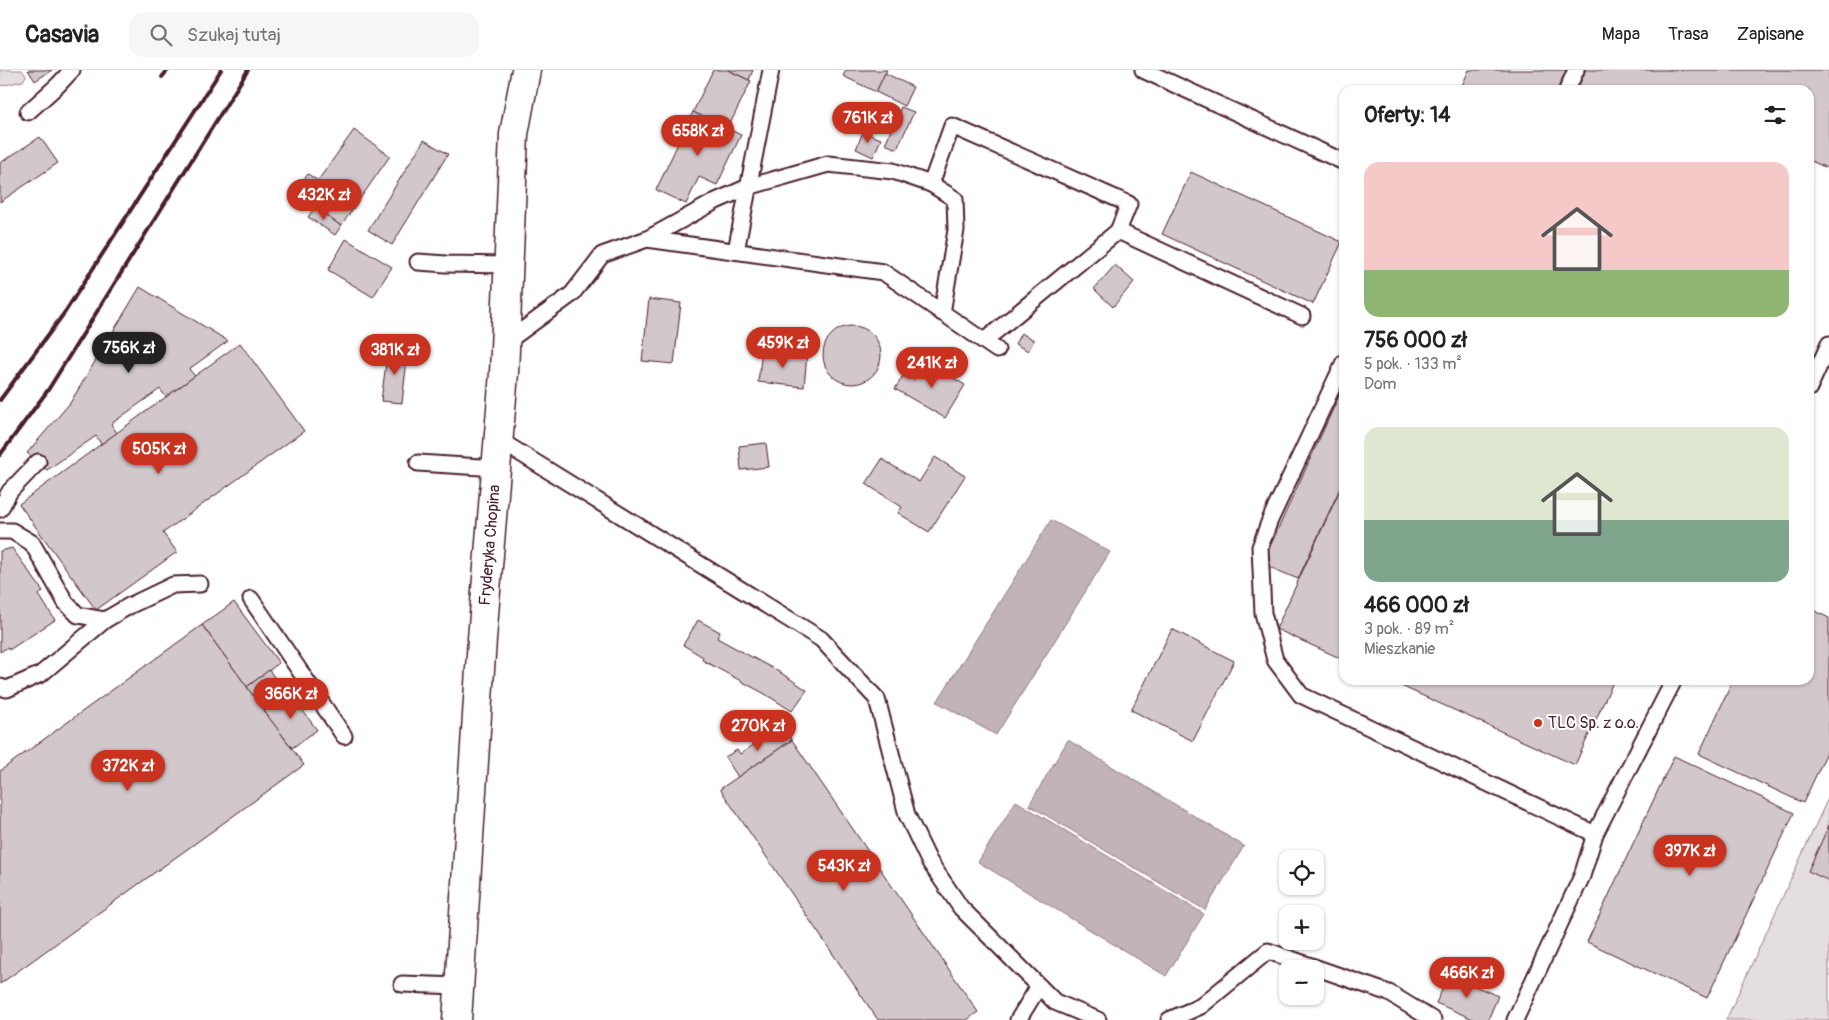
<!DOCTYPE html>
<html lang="pl">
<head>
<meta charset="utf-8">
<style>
	body { margin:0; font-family:Pangolin,sans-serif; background:#f6f6f6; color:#222; height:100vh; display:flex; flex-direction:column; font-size:19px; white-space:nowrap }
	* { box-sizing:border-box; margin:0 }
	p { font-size:16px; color:#767676 }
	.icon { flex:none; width:28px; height:28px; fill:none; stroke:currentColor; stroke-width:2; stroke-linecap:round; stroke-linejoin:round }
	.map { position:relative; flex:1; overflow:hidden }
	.sheet { position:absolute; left:1339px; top:15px; width:475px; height:600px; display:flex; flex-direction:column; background:#fff; border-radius:15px; box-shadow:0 1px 4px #0004 }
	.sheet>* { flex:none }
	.tools { position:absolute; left:1279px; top:780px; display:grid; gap:10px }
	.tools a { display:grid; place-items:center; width:45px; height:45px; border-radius:10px; background:#fff; box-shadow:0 1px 4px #0004; font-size:25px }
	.price { position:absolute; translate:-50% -42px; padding:0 11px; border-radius:18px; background:#c8321e; color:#fff; font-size:16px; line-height:32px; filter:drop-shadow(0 1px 2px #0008) }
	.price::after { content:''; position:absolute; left:50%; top:30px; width:15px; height:11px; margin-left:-8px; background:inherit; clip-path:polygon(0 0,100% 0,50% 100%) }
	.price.on { background:#222; color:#fff }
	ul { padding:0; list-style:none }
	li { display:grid; align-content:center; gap:10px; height:265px; padding:0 25px }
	li span { display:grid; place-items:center; height:155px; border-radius:15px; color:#555 }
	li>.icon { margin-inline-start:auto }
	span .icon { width:90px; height:90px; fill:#fffc; stroke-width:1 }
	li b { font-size:21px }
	h2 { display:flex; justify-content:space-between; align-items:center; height:60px; padding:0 25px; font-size:21px }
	header { display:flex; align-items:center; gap:30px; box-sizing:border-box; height:70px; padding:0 25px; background:#fff; border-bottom:1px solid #e0e0e0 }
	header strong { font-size:24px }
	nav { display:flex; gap:28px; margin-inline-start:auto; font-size:18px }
	.search { width:350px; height:45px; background:#f6f6f6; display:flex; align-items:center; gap:12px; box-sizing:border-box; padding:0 18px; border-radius:15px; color:#767676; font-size:19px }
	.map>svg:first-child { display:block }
	.green { fill:#e5dee0; stroke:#987e86 }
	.water { fill:#c1b3b6; stroke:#91787e }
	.building { fill:#d2c7cb; stroke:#4a1f2b }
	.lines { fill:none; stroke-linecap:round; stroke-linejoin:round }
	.service-casing { stroke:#4a1f2b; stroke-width:19 }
	.tertiary-casing { stroke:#4a1f2b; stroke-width:31 }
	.service { stroke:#fff; stroke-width:15 }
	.tertiary { stroke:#fff; stroke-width:28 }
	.rail { stroke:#4a1f2b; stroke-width:4 }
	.poi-dot { fill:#c8321e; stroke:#fff; stroke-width:2 }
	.labels { text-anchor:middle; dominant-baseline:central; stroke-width:4; stroke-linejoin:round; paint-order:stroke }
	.street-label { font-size:16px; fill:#4a1f2b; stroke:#fff }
	.poi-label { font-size:16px; fill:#4a1f2b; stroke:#fff; text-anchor:start }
</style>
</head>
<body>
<header>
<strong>Casavia</strong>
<div class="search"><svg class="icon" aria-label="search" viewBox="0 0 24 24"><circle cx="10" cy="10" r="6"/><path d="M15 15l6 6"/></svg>Szukaj tutaj</div>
<nav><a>Mapa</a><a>Trasa</a><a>Zapisane</a></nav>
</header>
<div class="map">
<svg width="1829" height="950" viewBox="0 0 1829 950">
	<rect width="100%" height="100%" fill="#fff"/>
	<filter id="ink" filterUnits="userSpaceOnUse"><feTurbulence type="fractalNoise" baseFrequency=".02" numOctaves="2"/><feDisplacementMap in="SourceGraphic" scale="10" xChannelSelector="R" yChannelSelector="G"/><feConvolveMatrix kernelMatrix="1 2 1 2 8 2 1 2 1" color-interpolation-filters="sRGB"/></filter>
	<g filter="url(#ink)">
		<g class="green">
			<path d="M0 0H22L26 6 23 11 0 16Z"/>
			<path d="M1829 726V950H1726Z"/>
		</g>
		<g class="water">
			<path d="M1051 450 1110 482 996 665 937 632Z"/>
			<path d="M1068 670 1244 776 1205 840 1029 735Z"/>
			<path d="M1016 731 1204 844 1166 906 978 792Z"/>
		</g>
		<g class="building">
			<path d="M28 0H52L35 11Z"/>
			<path d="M713 0H728L751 11 728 58 693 42Z"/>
			<path d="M728 0H753L749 10Z"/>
			<path d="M846 0H887L876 22 843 6Z"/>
			<path d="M1469 0H1829V99L1809 90V20H1460Z"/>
			<path d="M885 3 913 17 904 36 876 22Z"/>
			<path d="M901 37 914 42 897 79 885 74Z"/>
			<path d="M693 42 741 65 717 115 699 107 686 134 656 120Z"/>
			<path d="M354 60 390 86 341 156 304 130Z"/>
			<path d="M863 62 881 69 873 87 856 79Z"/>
			<path d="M40 67 58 93 0 132V93Z"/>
			<path d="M424 70 448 84 392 175 368 160Z"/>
			<path d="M1191 102 1342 172 1313 234 1162 164Z"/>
			<path d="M308 104 318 111 304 130 294 123Z"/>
			<path d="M315 137 341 156 335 165 308 147Z"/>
			<path d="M346 169 392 197 373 227 328 200Z"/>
			<path d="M1115 195 1134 212 1113 237 1094 219Z"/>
			<path d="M140 217 228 271 189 299 195 306 166 327 160 319 111 354 117 363 101 374 96 366 47 400 27 383 70 333Z"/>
			<path d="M649 229 681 233 674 294 642 291Z"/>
			<circle cx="852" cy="285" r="29"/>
			<path d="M1021 263 1034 270 1028 281 1015 274Z"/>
			<path d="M240 273 304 361 163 463 177 482 96 540 19 434Z"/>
			<path d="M388 278 408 281 402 333 381 331Z"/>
			<path d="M762 281 807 285 804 317 758 312Z"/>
			<path d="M925 291 965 315 945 348 895 319 904 304 914 310Z"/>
			<path d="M1344 315V410L1298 509 1262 494Z"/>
			<path d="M766 373 769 397 741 400 739 376Z"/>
			<path d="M935 387 965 406 929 462 898 443 902 437 866 414 882 389 919 412Z"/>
			<path d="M1344 411V590L1276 559Z"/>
			<path d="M12 478 43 521 39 525 55 550 9 580 8 577 0 582V481Z"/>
			<path d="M234 532 279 593 247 617 202 555Z"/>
			<path d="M1809 538 1829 548V678L1803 733 1699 684 1733 610H1809Z"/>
			<path d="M698 550 720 562 717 568 781 603 807 620 792 641 765 624 702 590 703 587 683 575Z"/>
			<path d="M202 555 304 695 0 914V701Z"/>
			<path d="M1172 559 1234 591 1193 671 1131 640Z"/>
			<path d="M269 600 287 625 264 641 247 617Z"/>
			<path d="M1388 610H1614L1575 695Z"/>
			<path d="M290 623 317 660 292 678 264 641Z"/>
			<path d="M782 656 792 670 738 707 725 687 737 680 740 684Z"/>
			<path d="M792 670 978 942 967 950H878L720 719Z"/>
			<path d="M1674 686 1794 743 1707 928 1587 872Z"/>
			<path d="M1829 755V811L1808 801Z"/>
			<path d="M1449 905 1498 926 1488 950H1475L1436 933Z"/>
		</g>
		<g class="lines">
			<g class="service-casing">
				<g id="service">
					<path d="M1143 0 1344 92"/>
					<path d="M1567 20 1576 0"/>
					<path d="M28 42 58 15 72 0"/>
					<path d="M931 114 952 56 1129 134 1118 161"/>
					<path d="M647 169 716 131 748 117 828 94 893 101 931 114 955 129 956 160 942 243"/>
					<path d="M736 181 771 0"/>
					<path d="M418 192 446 194 509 195"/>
					<path d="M984 271 1118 161 1302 246"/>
					<path d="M505 273 572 224 602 185 647 169 883 202 997 280"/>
					<path d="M1344 292 1270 450 1260 477 1263 543 1275 590 1301 625 1595 764"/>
					<path d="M1809 318 1829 274"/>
					<path d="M499 370 821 569 877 629 907 745 929 791 961 838 1055 932 1098 950"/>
					<path d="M418 393 497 398"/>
					<path d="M0 439 10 421 38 392"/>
					<path d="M0 461H12L32 473 66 533 78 545 105 550"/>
					<path d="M251 529 344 666"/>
					<path d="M0 617 7 619 41 604 105 550 129 536 173 515 200 514"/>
					<path d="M402 914 460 916"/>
					<path d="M1018 950 1039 916"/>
					<path d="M1169 950 1201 936 1268 881 1389 923 1433 950"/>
					<path d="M1515 950 1582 806 1595 764 1674 610"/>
				</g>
			</g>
			<g class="tertiary-casing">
				<g id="tertiary">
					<path id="s1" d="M457 950 482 569 504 303 514 64 526 0"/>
				</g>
			</g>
			<use href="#service" class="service"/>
			<use href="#tertiary" class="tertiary"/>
			<g class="rail">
				<path d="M162 7 168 0"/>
				<path d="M0 330 65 242 221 0"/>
				<path d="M0 385 48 320 248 0"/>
			</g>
		</g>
	</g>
	<circle class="poi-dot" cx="1538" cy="653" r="5"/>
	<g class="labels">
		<g class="street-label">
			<text stroke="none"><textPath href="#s1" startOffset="476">Fryderyka Chopina</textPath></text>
		</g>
		<g class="poi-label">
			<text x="1548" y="653">TLC Sp. z o.o.</text>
		</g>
	</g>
</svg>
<div class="tools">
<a><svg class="icon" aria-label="locate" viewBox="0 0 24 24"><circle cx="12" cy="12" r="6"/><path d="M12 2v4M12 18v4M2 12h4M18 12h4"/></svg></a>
<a>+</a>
<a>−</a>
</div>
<b class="price" style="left:868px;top:74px">761K zł</b>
<b class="price" style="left:698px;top:87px">658K zł</b>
<b class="price" style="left:324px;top:151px">432K zł</b>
<b class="price" style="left:783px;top:299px">459K zł</b>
<b class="price on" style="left:129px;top:304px">756K zł</b>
<b class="price" style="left:395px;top:306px">381K zł</b>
<b class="price" style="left:932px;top:319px">241K zł</b>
<b class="price" style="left:159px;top:405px">505K zł</b>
<b class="price" style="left:291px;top:650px">366K zł</b>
<b class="price" style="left:758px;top:682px">270K zł</b>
<b class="price" style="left:128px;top:722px">372K zł</b>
<b class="price" style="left:1690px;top:807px">397K zł</b>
<b class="price" style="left:844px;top:822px">543K zł</b>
<b class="price" style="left:1467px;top:929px">466K zł</b>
<section class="sheet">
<h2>Oferty: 14<svg class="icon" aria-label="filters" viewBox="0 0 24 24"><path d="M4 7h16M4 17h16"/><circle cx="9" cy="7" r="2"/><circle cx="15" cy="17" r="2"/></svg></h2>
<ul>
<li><span style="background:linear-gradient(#f6c9c9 70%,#8fb573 0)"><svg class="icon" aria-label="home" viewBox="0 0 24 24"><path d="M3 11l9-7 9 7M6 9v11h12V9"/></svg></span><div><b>756 000 zł</b><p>5 pok. · 133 m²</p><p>Dom</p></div></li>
<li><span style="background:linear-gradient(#dfe7d0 60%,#7fa58c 0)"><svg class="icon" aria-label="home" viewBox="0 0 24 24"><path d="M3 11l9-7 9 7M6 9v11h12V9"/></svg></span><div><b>466 000 zł</b><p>3 pok. · 89 m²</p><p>Mieszkanie</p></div></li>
</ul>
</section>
</div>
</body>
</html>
